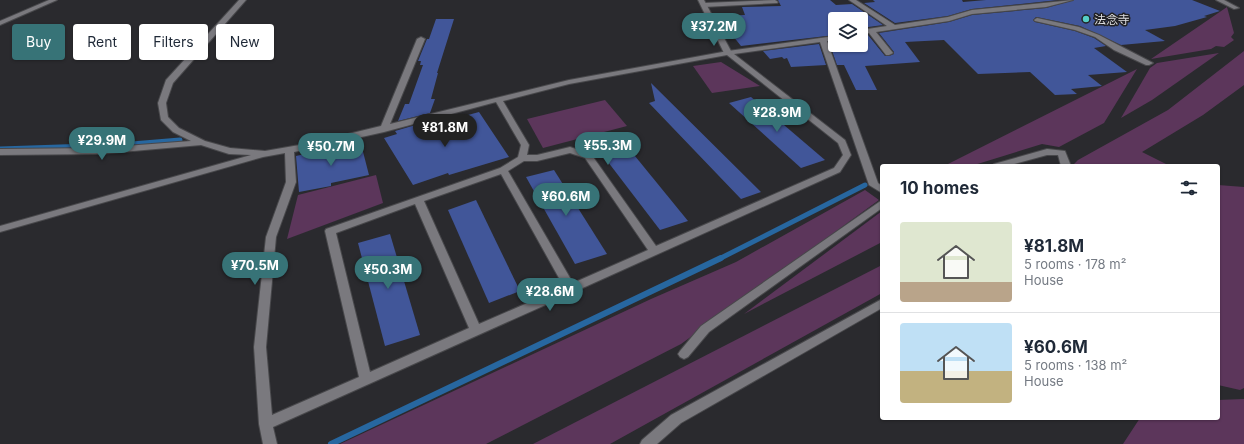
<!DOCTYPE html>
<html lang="en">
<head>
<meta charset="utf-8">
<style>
	body { margin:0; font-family:Inter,"Noto Sans JP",sans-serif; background:#f2f2f3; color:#1f2937; height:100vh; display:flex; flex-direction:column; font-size:15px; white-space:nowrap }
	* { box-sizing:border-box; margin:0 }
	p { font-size:13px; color:#747a83 }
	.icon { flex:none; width:22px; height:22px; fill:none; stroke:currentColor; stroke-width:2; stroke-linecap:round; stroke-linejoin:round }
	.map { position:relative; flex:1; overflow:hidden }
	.drawer { position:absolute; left:880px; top:164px; width:340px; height:256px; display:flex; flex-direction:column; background:#fff; border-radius:4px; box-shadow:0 1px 3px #0004 }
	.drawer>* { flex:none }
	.banner { position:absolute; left:12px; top:24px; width:380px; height:36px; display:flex; gap:8px }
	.controls { position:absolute; left:828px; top:12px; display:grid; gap:8px }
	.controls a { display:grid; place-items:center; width:40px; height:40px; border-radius:4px; background:#fff; box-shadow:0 1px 3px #0004; font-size:20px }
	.price { position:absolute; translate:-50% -34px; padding:0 9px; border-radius:14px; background:#377377; color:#fff; font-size:13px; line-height:26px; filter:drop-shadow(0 1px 2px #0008) }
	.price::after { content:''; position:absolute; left:50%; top:24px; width:12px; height:9px; margin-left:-6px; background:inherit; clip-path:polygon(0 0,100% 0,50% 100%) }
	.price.active { background:#222; color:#fff }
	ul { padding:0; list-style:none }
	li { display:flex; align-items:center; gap:12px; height:100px; padding:0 20px }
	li+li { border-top:1px solid #e0e1e3 }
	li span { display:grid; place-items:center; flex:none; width:112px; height:80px; border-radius:4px; color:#555 }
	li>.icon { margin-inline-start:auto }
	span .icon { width:48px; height:48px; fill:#fffc; stroke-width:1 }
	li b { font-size:17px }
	h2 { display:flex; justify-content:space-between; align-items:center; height:48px; padding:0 20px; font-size:17px }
	.tag { padding:0 14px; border-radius:4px; background:#fff; box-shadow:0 1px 3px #0004; font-size:14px; line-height:36px }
	.tag.active { background:#377377; color:#fff }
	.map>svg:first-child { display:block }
	.green { fill:#5c365b }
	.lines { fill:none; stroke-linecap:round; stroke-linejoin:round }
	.stream-far1 { stroke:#2767a0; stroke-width:5 }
	.stream { stroke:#2767a0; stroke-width:6 }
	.building { fill:#415699 }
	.minor-casing { stroke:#48484b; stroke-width:2 }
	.tertiary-casing { stroke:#48484b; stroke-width:2 }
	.minor { fill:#7a797e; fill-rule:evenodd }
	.tertiary { fill:#7a797e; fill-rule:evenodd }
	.poi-dot { fill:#55cec6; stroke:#212124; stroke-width:1.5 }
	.labels { text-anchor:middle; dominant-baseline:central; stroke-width:3; stroke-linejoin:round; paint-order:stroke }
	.far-poi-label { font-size:12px; fill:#dedee0; stroke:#212124; text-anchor:start }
</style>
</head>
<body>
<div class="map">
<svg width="1244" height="444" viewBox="0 0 1244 444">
	<rect width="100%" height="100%" fill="#2a2a2e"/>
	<g class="green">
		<path d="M1227 7 1234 33 1231 37 1234 40 1224 47 1216 46 1211 49 1151 59Z"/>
		<path d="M1244 51V85L1203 115 1142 152 1170 166H1072L1078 160 1168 110Z"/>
		<path d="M1219 53 1152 100 1121 118 1150 68 1157 63Z"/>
		<path d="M721 62 760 86 712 93 693 66Z"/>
		<path d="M1137 69 1104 123 1059 147 1042 144 971 166H944Z"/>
		<path d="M605 100 627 126 543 148 527 119Z"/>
		<path d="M376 175 383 203 287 239 298 195Z"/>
		<path d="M1218 185 1244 187V388L1240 390 1218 385V271L1219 270 1218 269Z"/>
		<path d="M865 190 879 200 681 344 486 444H340L651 299 736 262Z"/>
		<path d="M882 211V242L744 314Z"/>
		<path d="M882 265V293L610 444H533Z"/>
		<path d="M1244 399V444H1123L1140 418H1218V400Z"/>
	</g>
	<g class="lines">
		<g class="stream-far1">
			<path d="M0 149 120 145 180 140"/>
			<path d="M719 259 865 185"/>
		</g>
		<path class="stream" d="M331 444 721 258"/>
	</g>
	<g class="building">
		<path d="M778 0H830L836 5 852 4 883 25 861 28V19H835V35L741 46 717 16 745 15 742 7 781 6Z"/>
		<path d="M873 0H962L963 2 986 0H1058L972 9 948 16 895 23 864 3 875 2Z"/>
		<path d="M1074 0H1192L1220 11 1204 16 1207 17 1175 26 1145 30 1165 41 1121 45 1080 26 1036 17 1033 20 1035 22 1075 31 1094 38 1106 46 1094 48 1127 72 1088 75 1102 86 1071 89 1077 94 1055 95 1030 72 978 74 944 40 905 42 920 62 865 66 877 90H856L844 65H837L829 42H835V45H861V35H868L885 56H889L894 54V52L879 33 949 22 972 15 1046 8Z"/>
		<path d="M436 19H454L437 73H438L431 99H435L430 113 398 121 405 104H409L423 65H420L421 61H418L427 39H429Z"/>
		<path d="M819 44 826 65 791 67 787 58 784 59 782 57 770 59 763 51Z"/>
		<path d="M651 83 761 192 741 199 649 103 655 101Z"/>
		<path d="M751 97 825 160 801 168 729 103Z"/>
		<path d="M479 112 509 157 449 175 448 173 413 185 384 138 397 134 395 131 426 122 424 127Z"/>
		<path d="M617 134 688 221 660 230 592 141Z"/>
		<path d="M358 142 360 145 361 144 369 175 331 183V186L299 192 296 156 309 153 310 155Z"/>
		<path d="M554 170 607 254 575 264 526 177Z"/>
		<path d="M476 200 520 291 489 303 448 210Z"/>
		<path d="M390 234 420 335 385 346 358 243Z"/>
	</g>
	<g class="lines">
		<g class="minor-casing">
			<g id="minor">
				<path d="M49 0H57L0 25V21Z"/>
				<path d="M239 0H246L173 83 166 103 168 117 179 128 205 141 230 148 265 151 311 143 381 126 417 39 421 37 425 39 390 124 569 80 728 51 835 36V40L827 41 878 183 882 186V193L869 185 820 42 734 54 845 140 851 155 840 172 576 291 575 293 570 294 273 427 277 444H263L259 424 254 347 266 237 286 182 285 153 263 157 0 232V226L251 155 229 154 201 145 99 154 0 155V149L99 148 191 141 173 132 161 120 158 103 166 80ZM727 55 838 143 843 155 834 168 656 246 591 154 570 147 537 155H527L529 145 503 101 569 84ZM496 102 521 145 518 157 500 168 326 229 325 231 359 377 272 415 266 347 276 237 296 182 294 152 384 132ZM570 153 585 158 648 250 573 283 508 171 524 161H537ZM501 174 564 287 479 324 424 201ZM415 204 469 328 370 372 336 233Z"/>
				<path d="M775 0 778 2 777 3 704 7 701 5 704 3Z"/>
				<path d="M849 0H856L895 25 948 17 972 10 1073 0 1046 7 972 14 949 21 876 32 893 53 889 55H886L869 33 861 34V30L887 26Z"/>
				<path d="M1216 0H1224L1239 8 1234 9Z"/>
				<path d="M1037 18 1079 27 1099 35 1153 63 1149 65H1146L1114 50 1095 37 1075 30 1035 21 1034 20Z"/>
				<path d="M1047 149 1065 151 1071 166H1061L1058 155H1047L1007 166H992L994 164Z"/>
				<path d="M882 200V208L709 332 688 357 684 359 680 357 678 354 680 351 701 326Z"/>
				<path d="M882 299V308L681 423 657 444H640L642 440 671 415Z"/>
			</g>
		</g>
		<g class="tertiary-casing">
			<path id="tertiary" d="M698 0H704L732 53 731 55H728L724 53Z"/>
		</g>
		<use href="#minor" class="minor"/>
		<use href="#tertiary" class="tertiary"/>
	</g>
	<circle class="poi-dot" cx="1086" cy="19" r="4"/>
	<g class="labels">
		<g class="far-poi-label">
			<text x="1094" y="19">法念寺</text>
		</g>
	</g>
</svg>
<div class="controls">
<a><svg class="icon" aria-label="layers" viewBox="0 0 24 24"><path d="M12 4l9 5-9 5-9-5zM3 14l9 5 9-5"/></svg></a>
</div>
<b class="price" style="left:714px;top:47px">¥37.2M</b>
<b class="price" style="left:777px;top:133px">¥28.9M</b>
<b class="price active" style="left:445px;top:148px">¥81.8M</b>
<b class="price" style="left:102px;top:161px">¥29.9M</b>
<b class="price" style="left:608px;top:166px">¥55.3M</b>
<b class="price" style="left:331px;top:167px">¥50.7M</b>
<b class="price" style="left:566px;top:217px">¥60.6M</b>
<b class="price" style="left:255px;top:286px">¥70.5M</b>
<b class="price" style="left:388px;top:290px">¥50.3M</b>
<b class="price" style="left:550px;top:312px">¥28.6M</b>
<div class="banner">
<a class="tag active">Buy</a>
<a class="tag">Rent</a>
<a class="tag">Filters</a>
<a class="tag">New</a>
</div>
<section class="drawer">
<h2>10 homes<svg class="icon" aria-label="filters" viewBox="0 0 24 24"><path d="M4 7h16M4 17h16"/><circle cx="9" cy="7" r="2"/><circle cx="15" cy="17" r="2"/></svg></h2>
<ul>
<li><span style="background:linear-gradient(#dfe7d0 75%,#b9a48a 0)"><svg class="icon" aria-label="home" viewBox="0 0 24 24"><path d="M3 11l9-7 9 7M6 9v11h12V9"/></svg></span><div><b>¥81.8M</b><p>5 rooms · 178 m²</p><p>House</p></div></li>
<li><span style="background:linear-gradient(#bfe0f5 60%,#c2b280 0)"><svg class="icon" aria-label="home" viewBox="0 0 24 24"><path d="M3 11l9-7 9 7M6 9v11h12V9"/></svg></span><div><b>¥60.6M</b><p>5 rooms · 138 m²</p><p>House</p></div></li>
</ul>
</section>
</div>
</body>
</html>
